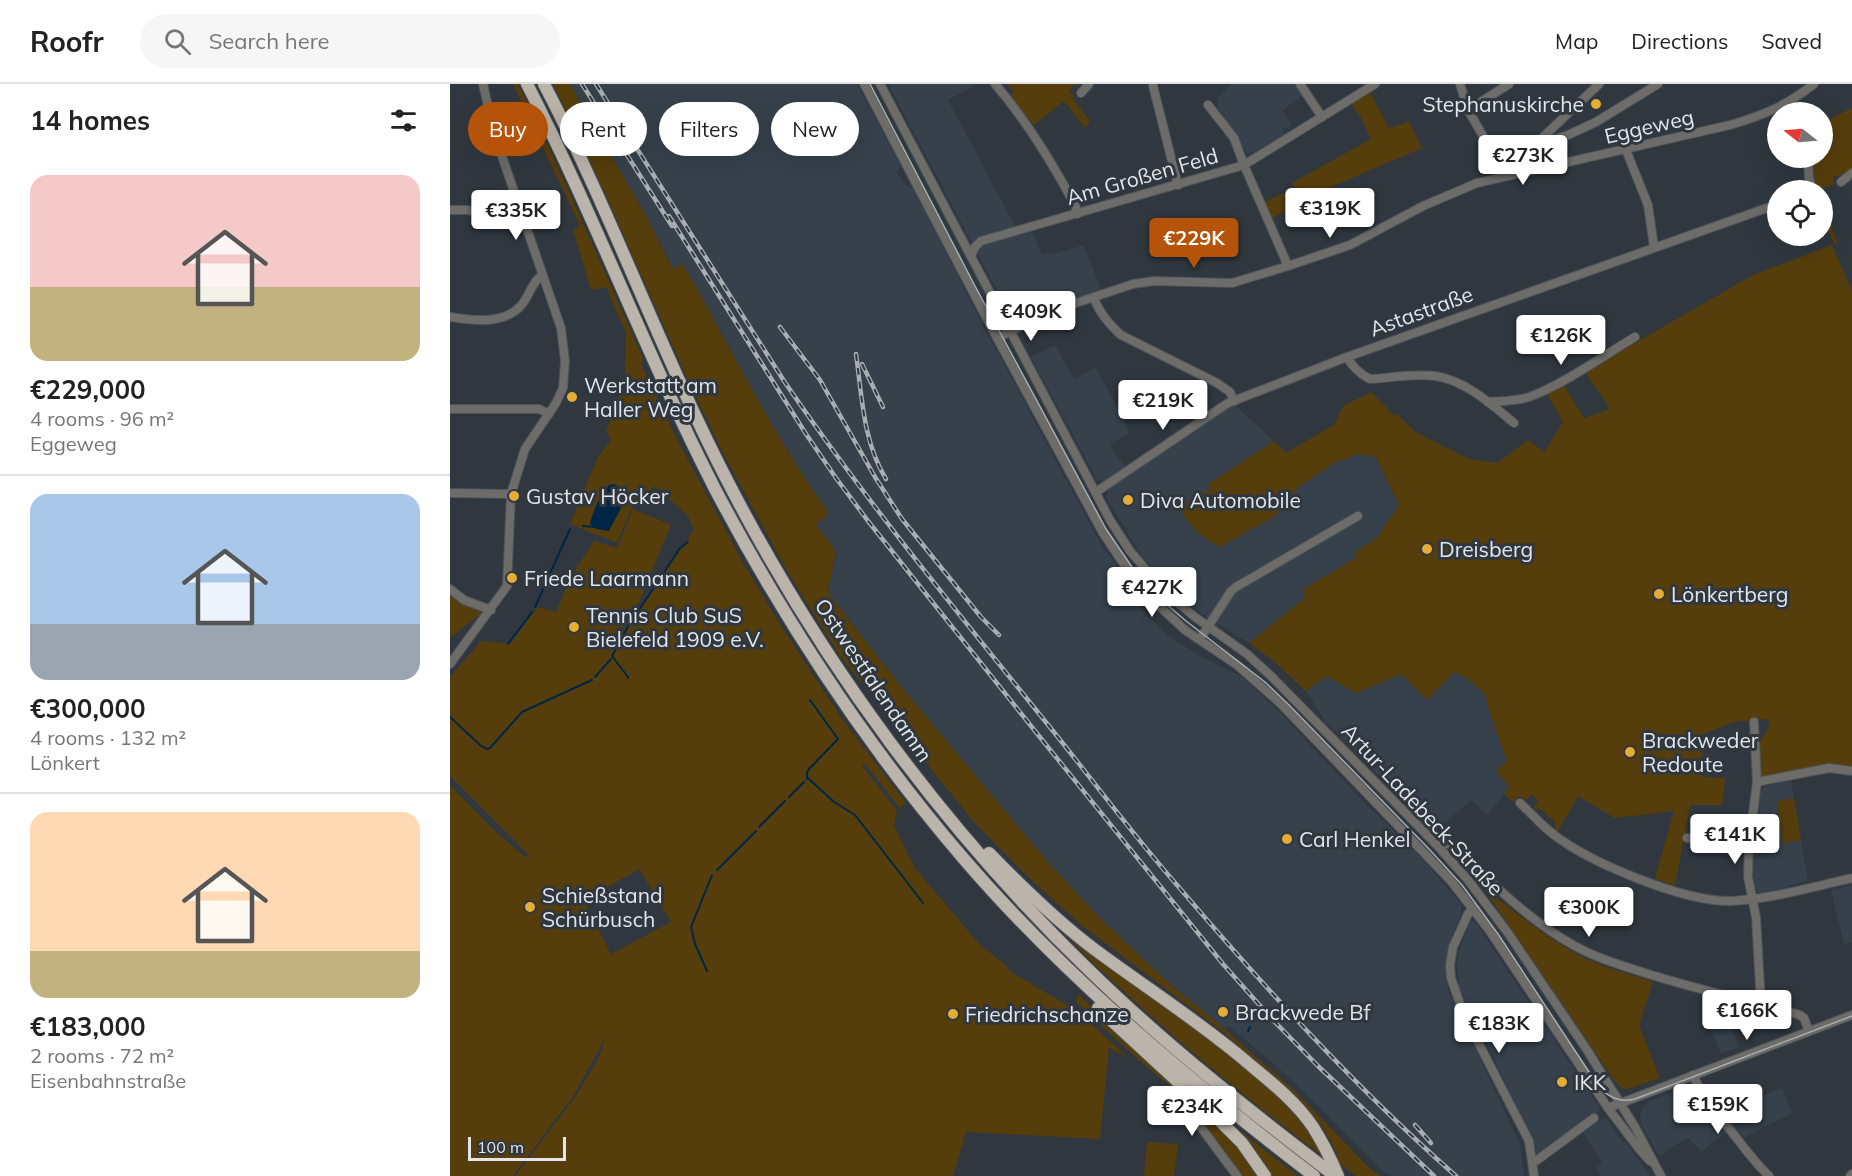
<!DOCTYPE html>
<html lang="en">
<head>
<meta charset="utf-8">
<style>
	body { margin:0; font-family:Mulish,sans-serif; background:#f6f6f6; color:#222; height:100vh; display:flex; flex-direction:column; font-size:22px; white-space:nowrap }
	* { box-sizing:border-box; margin:0 }
	p { font-size:20px; color:#767676 }
	.icon { flex:none; width:33px; height:33px; fill:none; stroke:currentColor; stroke-width:2; stroke-linecap:round; stroke-linejoin:round }
	.map { position:relative; flex:1; overflow:hidden }
	.drawer { display:flex; flex-direction:column; background:#fff; width:450px }
	.drawer>* { flex:none }
	.hud { position:absolute; left:18px; top:18px; width:570px; height:54px; display:flex; gap:12px }
	.needle { width:39px; rotate:287deg }
	.buttons { position:absolute; left:1317px; top:18px; display:grid; gap:12px }
	.buttons a { display:grid; place-items:center; width:66px; height:66px; border-radius:50%; background:#fff; box-shadow:0 6px 24px #0002; font-size:30px }
	.scale { position:absolute; left:18px; bottom:15px; width:98px; box-sizing:border-box; padding-left:6px; border:3px solid #e2e6ea; border-top:0; font-size:16px; line-height:21px; white-space:nowrap; color:#e2e6ea; -webkit-text-stroke:4px #30373e; paint-order:stroke }
	.price { position:absolute; translate:-50% -51px; padding:0 14px; border-radius:6px; background:#fff; color:#222; font-size:20px; line-height:39px; filter:drop-shadow(0 2px 3px #0008) }
	.price::after { content:''; position:absolute; left:50%; top:36px; width:18px; height:14px; margin-left:-9px; background:inherit; clip-path:polygon(0 0,100% 0,50% 100%) }
	.price.active { background:#b45309; color:#fff }
	ul { padding:0; list-style:none }
	li { display:grid; align-content:center; gap:12px; height:318px; padding:0 30px }
	li+li { border-top:2px solid #e0e0e0 }
	li span { display:grid; place-items:center; height:186px; border-radius:18px; color:#555 }
	li>.icon { margin-inline-start:auto }
	span .icon { width:108px; height:108px; fill:#fffc; stroke-width:1 }
	li b { font-size:26px }
	h2 { display:flex; justify-content:space-between; align-items:center; height:72px; padding:0 30px; font-size:26px }
	.chip { padding:0 21px; border-radius:27px; background:#fff; box-shadow:0 6px 24px #0002; font-size:21px; line-height:54px }
	.chip.active { background:#b45309; color:#fff }
	header { display:flex; align-items:center; gap:36px; box-sizing:border-box; height:84px; padding:0 30px; background:#fff; border-bottom:2px solid #e0e0e0 }
	header strong { font-size:28px }
	nav { display:flex; gap:33px; margin-inline-start:auto; font-size:21px }
	.search { width:420px; height:54px; background:#f6f6f6; display:flex; align-items:center; gap:15px; box-sizing:border-box; padding:0 21px; border-radius:33px; color:#767676; font-size:22px }
	main { display:flex; flex:1; min-height:0 }
	.map>svg:first-child { display:block }
	.built { fill:#36414c }
	.green { fill:#553e0c; fill-rule:evenodd }
	.water { fill:#002645 }
	.lines { fill:none; stroke-linecap:round; stroke-linejoin:round }
	.stream { stroke:#002645; stroke-width:2 }
	.minor-casing { stroke:#4c535a; stroke-width:10 }
	.highway-casing { stroke:#4c535a; stroke-width:14 }
	.minor { stroke:#6e6c68; stroke-width:8 }
	.highway { stroke:#bab4aa; stroke-width:12 }
	.tram { stroke:#a9aeb3; stroke-width:1.5 }
	.rail-casing { stroke:#a9aeb3; stroke-width:4.5 }
	.rail { stroke:#30373e; stroke-width:2; stroke-dasharray:7; stroke-linecap:butt }
	.poi-dot { fill:#e6ad36; stroke:#30373e; stroke-width:2 }
	.labels { text-anchor:middle; dominant-baseline:central; stroke-width:6; stroke-linejoin:round; paint-order:stroke }
	.poi-label { font-size:21px; fill:#e2e6ea; stroke:#30373e; text-anchor:start }
	.street-label { font-size:21px; fill:#e2e6ea; stroke:#30373e }
</style>
</head>
<body>
<header>
<strong>Roofr</strong>
<div class="search"><svg class="icon" aria-label="search" viewBox="0 0 24 24"><circle cx="10" cy="10" r="6"/><path d="M15 15l6 6"/></svg>Search here</div>
<nav><a>Map</a><a>Directions</a><a>Saved</a></nav>
</header>
<main>
<section class="drawer">
<h2>14 homes<svg class="icon" aria-label="filters" viewBox="0 0 24 24"><path d="M4 7h16M4 17h16"/><circle cx="9" cy="7" r="2"/><circle cx="15" cy="17" r="2"/></svg></h2>
<ul>
<li><span style="background:linear-gradient(#f6c9c9 60%,#c2b280 0)"><svg class="icon" aria-label="home" viewBox="0 0 24 24"><path d="M3 11l9-7 9 7M6 9v11h12V9"/></svg></span><div><b>€229,000</b><p>4 rooms · 96 m²</p><p>Eggeweg</p></div></li>
<li><span style="background:linear-gradient(#a9c7e8 70%,#9aa5b1 0)"><svg class="icon" aria-label="home" viewBox="0 0 24 24"><path d="M3 11l9-7 9 7M6 9v11h12V9"/></svg></span><div><b>€300,000</b><p>4 rooms · 132 m²</p><p>Lönkert</p></div></li>
<li><span style="background:linear-gradient(#ffd9b3 75%,#c2b280 0)"><svg class="icon" aria-label="home" viewBox="0 0 24 24"><path d="M3 11l9-7 9 7M6 9v11h12V9"/></svg></span><div><b>€183,000</b><p>2 rooms · 72 m²</p><p>Eisenbahnstraße</p></div></li>
</ul>
</section>
<div class="map">
<svg width="1402" height="1092" viewBox="0 0 1402 1092">
	<rect width="100%" height="100%" fill="#30373e"/>
	<g class="built">
		<path d="M120 0H407L450 81 447 88 454 100 463 104 535 245 654 466 659 470 684 505 682 510 695 529 716 550 747 570 792 593 831 630 919 723 965 767 1008 816 1011 820V831L1000 856 996 875 998 906 1070 1060 1074 1092H950L938 1091 929 1084 846 1000 826 982 779 942 775 945 723 903 650 834 595 776 449 600 378 509 386 467 365 441 379 429 364 409 306 314 259 226 233 180 224 185 194 128Z"/>
		<path d="M438 0H527L498 16 570 151 582 148 592 171 607 169 634 161 651 206 591 225 570 235H562Z"/>
		<path d="M782 0H847L854 10 832 27 842 41 836 45 835 43 832 45 835 50 802 69H797L766 25 768 23V14Z"/>
		<path d="M605 261 624 295 646 283 680 348 660 361 675 383 653 397 647 396 581 273Z"/>
		<path d="M786 322 824 357 758 400 761 404 755 455 770 463 825 432 847 404 884 379 909 370 926 373 949 421 926 456 904 469 906 474 852 506 856 513 799 559 743 524 719 504 692 472 656 414 659 405 778 324Z"/>
		<path d="M1004 588 1015 593 1035 610 1040 629 1057 677 1060 703 1037 731 1021 716 985 748 875 637 856 607 876 592 906 609 951 590Z"/>
		<path d="M1341 696 1358 797 1340 801 1339 804 1312 809 1308 808 1304 804 1303 790 1310 708 1316 702Z"/>
		<path d="M1402 801V858L1394 860 1381 806Z"/>
		<path d="M1024 836 1151 1026 1088 1073 1083 1055 1009 903 1007 883 1008 869 1020 838Z"/>
		<path d="M1259 915 1288 922 1282 945 1289 963 1271 970 1255 931Z"/>
		<path d="M1243 1001 1264 1031 1332 1004 1342 1029 1294 1053 1284 1043 1251 1068 1238 1053 1209 1072 1191 1040 1190 1029 1194 1022 1200 1017Z"/>
		<path d="M1156 1033 1173 1059 1176 1058 1200 1092H1151L1146 1084 1152 1079 1133 1048Z"/>
	</g>
	<g class="green">
		<path d="M63 0H68L103 72 193 274 191 280 228 357 295 482 330 540 390 632 456 719 450 724 415 680 412 682 447 727 444 742 465 784 530 861 553 879 561 888 630 929 678 974 659 964 650 1055 516 1048 503 1092H65L126 1012 150 971 155 954 124 1011 63 1092H0V701L45 747 75 773 79 771 0 692V593L31 557 60 560 88 523 106 528 121 492 144 457 167 464 183 425 221 441 189 518 157 571 244 446 238 432 205 402 182 424 167 459 120 440 147 375 161 356 156 346 162 334 175 290 176 249 156 203 141 206 123 146 130 142ZM189 785 221 838 161 870 134 817Z"/>
		<path d="M103 0H120L194 128 223 185 233 180C281 263 322 351 379 429L366 441 386 467 378 509 449 600 596 776 650 834 723 903 763 935 844 1006 920 1085 930 1092H906L890 1080 886 1067 870 1039 829 997 773 948 630 840 576 791 523 737 390 572 337 487 274 371 236 292 154 107Z"/>
		<path d="M557 0H626L628 2 623 1 619 8 624 11 622 14 640 37 635 44 614 17 584 41 559 12 564 8Z"/>
		<path d="M920 8 939 44 955 39 958 36 972 64 855 114 837 127 821 134 815 118 846 104 842 99 921 55 910 32 901 19Z"/>
		<path d="M1402 24V84L1396 89 1383 93 1385 100 1368 106 1363 96 1360 74H1372L1373 66 1384 62 1376 37Z"/>
		<path d="M1375 37 1383 61 1373 65V38Z"/>
		<path d="M1373 118 1387 158 1386 162C1378 149 1372 134 1373 118Z"/>
		<path d="M1382 161 1402 207V683L1384 680 1314 692 1311 691 1309 658 1319 644 1318 635 1284 638 1251 651 1253 693 1275 694 1272 721H1240L1225 802 1205 795 1224 727 1165 734 1128 712 1107 749 1104 746 1106 739 1088 723 1086 728 1084 722 1088 717 1082 711 1076 716 1069 712 1063 718 1054 710 1060 703 1046 687 1057 677 1040 629 1035 610 1015 593 1004 588 977 616 951 590 906 609 876 592 856 607 821 575 799 559 856 513 852 506 906 474 904 469 926 455 949 421 926 373 909 370 884 379 847 404 825 432 770 463C749 452 741 444 729 423L761 405 757 401 824 357 836 369 885 340 893 322 921 308 945 332 947 330 965 348 1019 375 1047 379 1078 356 1094 368 1113 338 1097 310 1114 301 1134 334 1160 325 1135 288 1303 191Z"/>
		<path d="M0 510 11 519 29 525 31 530C20 537 12 546 0 553Z"/>
		<path d="M1344 714 1351 756 1332 759 1327 717Z"/>
		<path d="M1327 733 1329 750 1306 754 1307 736Z"/>
		<path d="M1034 805C1066 828 1098 856 1133 873 1155 884 1180 890 1203 898L1189 941 1210 994 1178 1005H1174L1166 999Z"/>
		<path d="M589 824 718 919 825 1008 858 1045 876 1075C775 998 676 916 589 824Z"/>
		<path d="M629 911 685 966 748 1023 789 1064 808 1092H791L744 1026 724 1006 682 970 625 917Z"/>
		<path d="M784 1042 848 1092H819L783 1043Z"/>
		<path d="M697 1058 728 1060 724 1092H694Z"/>
	</g>
	<path class="water" d="M164 400C184 412 166 431 159 447L146 445 140 440C143 426 150 411 159 401Z"/>
	<g class="lines">
		<g class="stream">
			<path d="M133 442 145 443"/>
			<path d="M215 487 230 464 238 458"/>
			<path d="M85 523 120 445"/>
			<path d="M58 560 82 528"/>
			<path d="M145 593 161 575"/>
			<path d="M178 594V593L162 572 180 539 214 489"/>
			<path d="M0 633 31 662 37 665 40 664 72 628 142 596"/>
			<path d="M358 694 384 718 405 731 473 819"/>
			<path d="M357 695V689L359 685 388 655 360 616"/>
			<path d="M339 713 354 698"/>
			<path d="M309 743 335 717"/>
			<path d="M267 786 306 747"/>
			<path d="M257 887 245 860 241 843 262 791"/>
			<path d="M798 947 800 943"/>
		</g>
		<g class="minor-casing">
			<g id="minor">
				<path d="M414 0 547 254 653 449 673 479 705 518 735 546 787 581 831 620 1001 797 1039 846 1158 1024 1190 1066 1200 1077"/>
				<path d="M430 0 660 436 680 467 716 509 745 533 797 570 821 592 985 759 1018 796 1058 849 1137 966 1185 1043 1211 1092"/>
				<path d="M545 0C577 37 603 80 626 123L627 130"/>
				<path d="M850 0 872 33"/>
				<path d="M1010 0 1018 26 1053 87"/>
				<path d="M703 2 728 101"/>
				<path d="M631 9 639 0"/>
				<path d="M1339 19 1344 28"/>
				<path d="M758 21 784 54 794 81 838 182"/>
				<path d="M1018 26 1059 0"/>
				<path d="M1091 55 1094 57H1099L1118 51 1146 38 1208 0"/>
				<path d="M1176 66 1198 121 1204 163"/>
				<path d="M1358 74 1359 94 1363 106"/>
				<path d="M1051 82 1091 55 1149 0"/>
				<path d="M1391 98 1402 89"/>
				<path d="M0 126H17L28 128"/>
				<path d="M26 138V131C35 121 55 124 67 120"/>
				<path d="M521 172 525 163 531 157 794 81 925 0"/>
				<path d="M644 213C648 228 660 241 671 251L767 299 780 308 784 317"/>
				<path d="M0 233C23 237 57 241 73 219 80 210 82 198 92 191"/>
				<path d="M547 254 602 227 683 200 704 197 782 199 838 182 900 161 973 122 1027 99 1280 41C1314 31 1336 22 1364 0"/>
				<path d="M897 273C901 281 911 291 920 295 941 294 963 289 985 292 1015 296 1041 320 1064 339"/>
				<path d="M1038 318C1052 317 1066 317 1079 313 1113 301 1154 271 1185 253"/>
				<path d="M0 325H89L99 330"/>
				<path d="M646 408 778 319 897 273 1328 120"/>
				<path d="M0 409 61 410"/>
				<path d="M0 505 14 516 41 526"/>
				<path d="M750 555 781 507 786 503 908 432"/>
				<path d="M0 580 57 502 61 410 75 365 106 319 113 304 115 277 111 244 44 49 33 0"/>
				<path d="M1304 638 1307 698 1299 760 1298 793 1306 833 1311 921"/>
				<path d="M1307 698 1379 684 1402 687"/>
				<path d="M1070 719C1081 729 1091 741 1103 750 1140 779 1234 818 1281 817 1321 815 1363 803 1402 794"/>
				<path d="M1237 754 1299 760"/>
				<path d="M985 759 999 760 1007 764C1043 801 1079 836 1123 861 1146 874 1171 881 1195 889 1246 905 1298 917 1350 931L1354 934 1359 947"/>
				<path d="M1023 824 1018 830 1003 863 1000 881 1001 894 1014 931 1079 1057 1084 1092"/>
				<path d="M1243 991C1251 1010 1265 1025 1277 1042 1291 1059 1303 1077 1319 1092"/>
				<path d="M1158 1024 1402 931"/>
				<path d="M738 1026 787 1092"/>
				<path d="M1083 1078 1086 1077 1144 1034"/>
				<path d="M1400 1092 1402 1090"/>
			</g>
		</g>
		<g class="highway-casing">
			<g id="highway">
				<path d="M77 0C145 132 197 273 265 405 334 536 416 661 513 774 616 894 739 996 864 1092"/>
				<path d="M94 0C162 130 211 269 279 400 372 580 496 748 642 889 718 963 801 1028 885 1092"/>
				<path d="M539 769C571 802 608 838 644 865 695 903 749 937 798 979 821 998 846 1018 863 1043 873 1059 881 1075 888 1092"/>
				<path d="M648 924 765 1032 792 1059 815 1092"/>
			</g>
		</g>
		<use href="#minor" class="minor"/>
		<use href="#highway" class="highway"/>
		<path class="tram" d="M420 0 525 202 656 445 684 486 707 512 736 537 815 598 839 621 979 765 1012 801 1048 850 1147 1000C1157 1013 1169 1019 1185 1015L1402 932"/>
		<g class="rail-casing">
			<g id="rail">
				<path d="M132 0 222 142"/>
				<path d="M146 0 334 297C416 417 508 529 599 642 642 695 682 750 727 801 814 903 905 1003 1006 1092"/>
				<path d="M219 132 356 350 386 394 418 437 589 652 773 880 821 934 868 982 984 1092"/>
				<path d="M330 243 370 296 425 393 452 435 531 533 549 551"/>
				<path d="M406 270C412 312 413 358 436 395"/>
				<path d="M412 280 433 323"/>
				<path d="M965 1041 981 1059"/>
			</g>
		</g>
		<use href="#rail" class="rail"/>
	</g>
	<g class="poi-dot">
		<circle cx="1146" cy="20" r="6"/>
		<circle cx="122" cy="313" r="6"/>
		<circle cx="64" cy="412" r="6"/>
		<circle cx="678" cy="416" r="6"/>
		<circle cx="977" cy="465" r="6"/>
		<circle cx="62" cy="494" r="6"/>
		<circle cx="1209" cy="510" r="6"/>
		<circle cx="124" cy="543" r="6"/>
		<circle cx="1180" cy="668" r="6"/>
		<circle cx="837" cy="755" r="6"/>
		<circle cx="80" cy="823" r="6"/>
		<circle cx="773" cy="928" r="6"/>
		<circle cx="503" cy="930" r="6"/>
		<circle cx="1112" cy="998" r="6"/>
	</g>
	<g class="labels">
		<g class="poi-label">
			<text x="1134" y="20" text-anchor="end">Stephanuskirche</text>
			<text x="134" y="301">Werkstatt am<tspan x="134" dy="24">Haller Weg</tspan></text>
			<text x="76" y="412">Gustav Höcker</text>
			<text x="690" y="416">Diva Automobile</text>
			<text x="989" y="465">Dreisberg</text>
			<text x="74" y="494">Friede Laarmann</text>
			<text x="1221" y="510">Lönkertberg</text>
			<text x="136" y="531">Tennis Club SuS<tspan x="136" dy="24">Bielefeld 1909 e.V.</tspan></text>
			<text x="1192" y="656">Brackweder<tspan x="1192" dy="24">Redoute</tspan></text>
			<text x="849" y="755">Carl Henkel</text>
			<text x="92" y="811">Schießstand<tspan x="92" dy="24">Schürbusch</tspan></text>
			<text x="785" y="928">Brackwede Bf</text>
			<text x="515" y="930">Friedrichschanze</text>
			<text x="1124" y="998">IKK</text>
		</g>
		<g class="street-label">
			<text transform="translate(1199 42) rotate(-13)">Eggeweg</text>
			<text transform="translate(692 92) rotate(-16)">Am Großen Feld</text>
			<text transform="translate(971 227) rotate(-20)">Astastraße</text>
			<text transform="translate(424 596) rotate(56)">Ostwestfalendamm</text>
			<text transform="translate(973 725) rotate(47)">Artur-Ladebeck-Straße</text>
		</g>
	</g>
</svg>
<div class="buttons">
<a><svg class="needle" viewBox="-14 -14 28 28"><path d="M0-13l5 13h-10z" fill="#e53935"/><path d="M0 13l5-13h-10z" fill="#767676"/></svg></a>
<a><svg class="icon" aria-label="locate" viewBox="0 0 24 24"><circle cx="12" cy="12" r="6"/><path d="M12 2v4M12 18v4M2 12h4M18 12h4"/></svg></a>
</div>
<div class="scale">100 m</div>
<b class="price" style="left:1073px;top:102px">€273K</b>
<b class="price" style="left:880px;top:155px">€319K</b>
<b class="price" style="left:66px;top:157px">€335K</b>
<b class="price active" style="left:744px;top:185px">€229K</b>
<b class="price" style="left:581px;top:258px">€409K</b>
<b class="price" style="left:1111px;top:282px">€126K</b>
<b class="price" style="left:713px;top:347px">€219K</b>
<b class="price" style="left:702px;top:534px">€427K</b>
<b class="price" style="left:1285px;top:781px">€141K</b>
<b class="price" style="left:1139px;top:854px">€300K</b>
<b class="price" style="left:1297px;top:957px">€166K</b>
<b class="price" style="left:1049px;top:970px">€183K</b>
<b class="price" style="left:1268px;top:1051px">€159K</b>
<b class="price" style="left:742px;top:1053px">€234K</b>
<div class="hud">
<a class="chip active">Buy</a>
<a class="chip">Rent</a>
<a class="chip">Filters</a>
<a class="chip">New</a>
</div>
</div>
</main>
</body>
</html>
